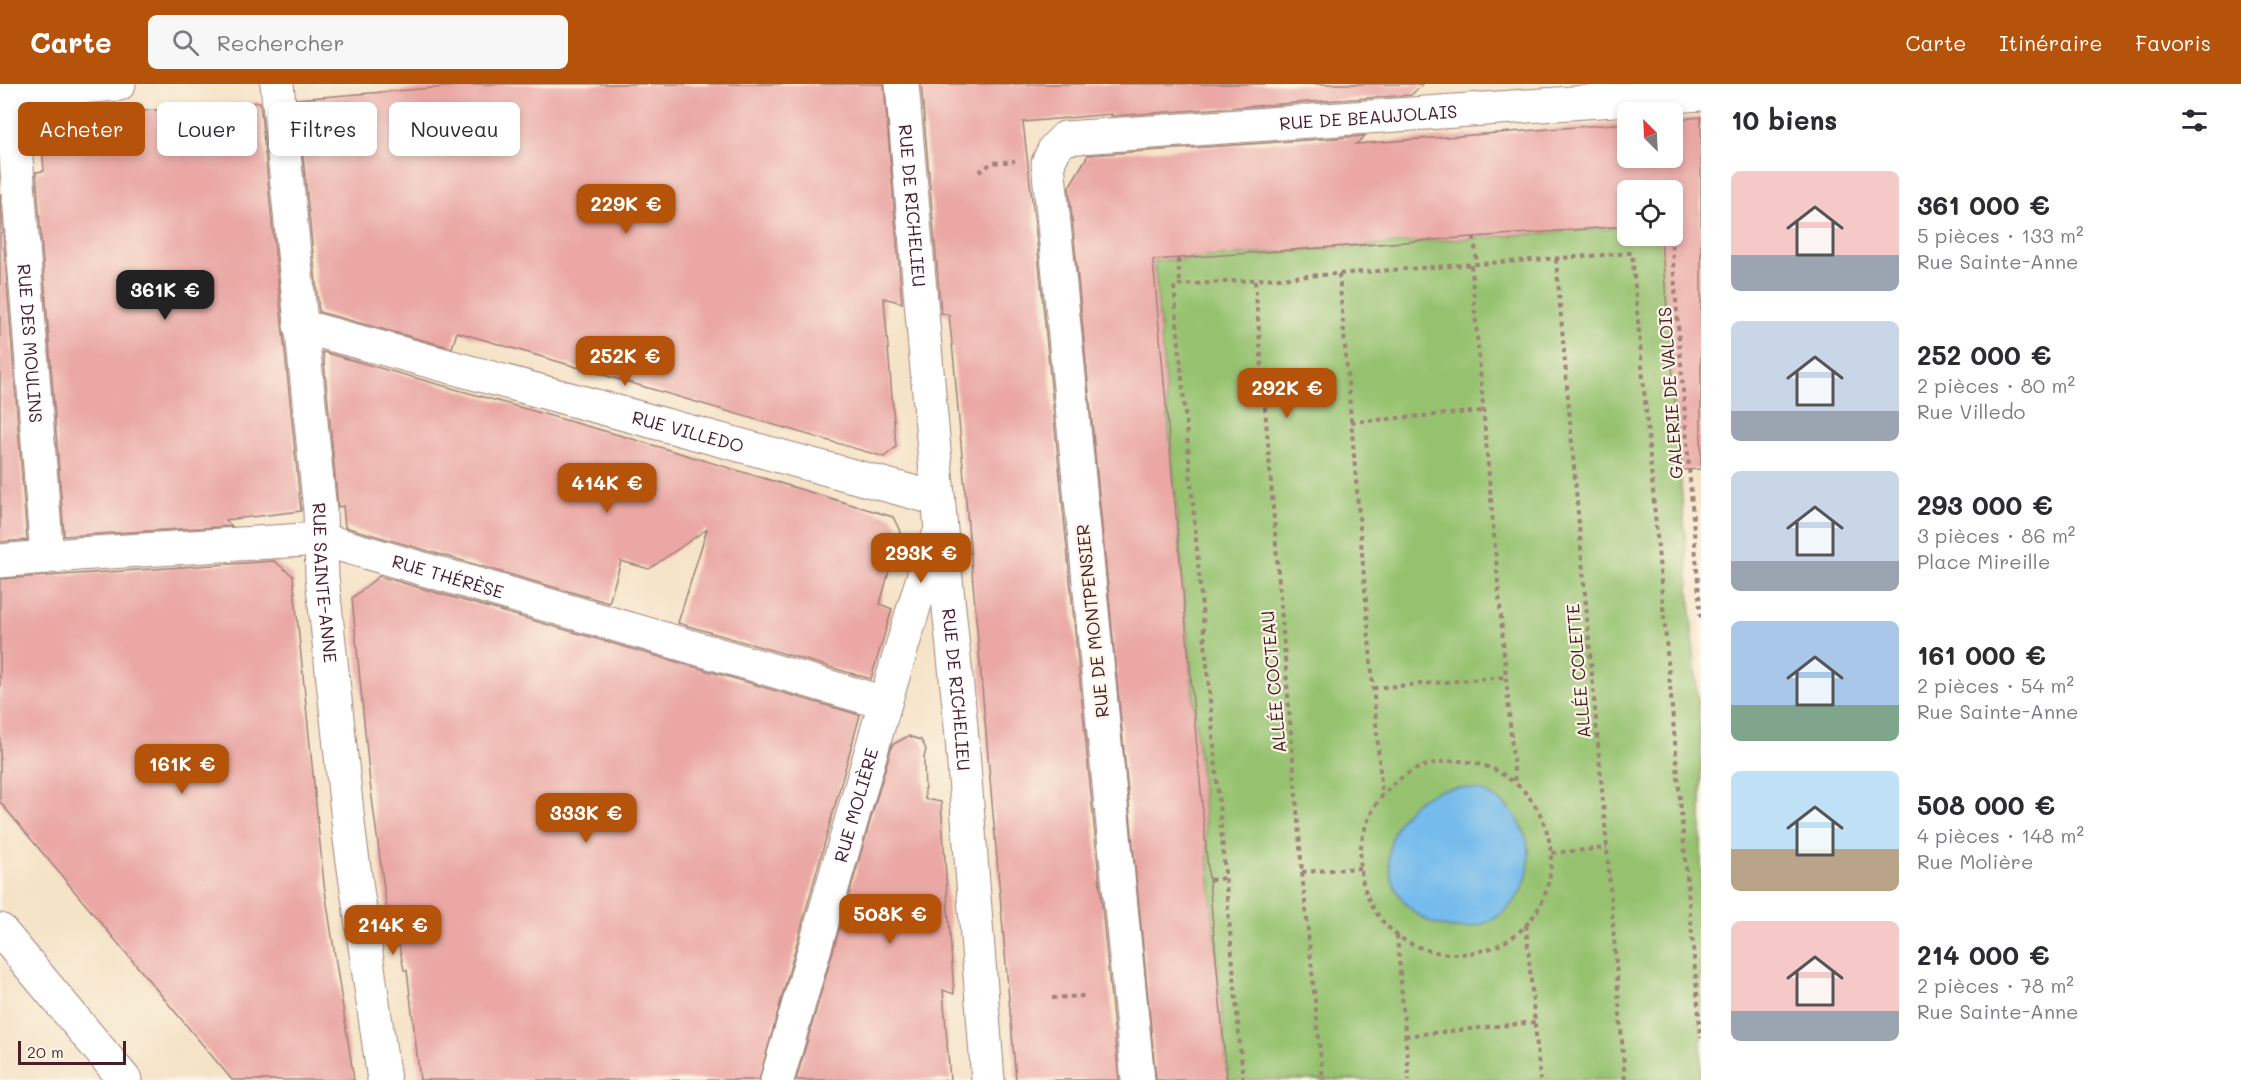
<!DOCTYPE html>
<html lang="fr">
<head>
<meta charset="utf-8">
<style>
	body { margin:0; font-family:Mali,sans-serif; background:#f7f7f7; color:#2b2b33; height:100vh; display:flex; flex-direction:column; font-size:22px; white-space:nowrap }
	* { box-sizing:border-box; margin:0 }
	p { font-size:20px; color:#7c7c81 }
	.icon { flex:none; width:33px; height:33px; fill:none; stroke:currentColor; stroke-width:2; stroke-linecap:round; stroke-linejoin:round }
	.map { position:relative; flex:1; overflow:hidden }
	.side { display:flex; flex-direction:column; background:#fff; width:540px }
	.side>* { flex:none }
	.guide { position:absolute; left:18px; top:18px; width:570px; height:54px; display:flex; gap:12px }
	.needle { width:39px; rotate:336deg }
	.buttons { position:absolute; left:1617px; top:18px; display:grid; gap:12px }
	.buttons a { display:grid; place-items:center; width:66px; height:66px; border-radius:9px; background:#fff; box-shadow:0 3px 9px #0003; font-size:30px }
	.scale { position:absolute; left:18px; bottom:15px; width:108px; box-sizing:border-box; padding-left:6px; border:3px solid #4a1f2b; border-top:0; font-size:16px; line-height:21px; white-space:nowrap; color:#4a1f2b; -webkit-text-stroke:4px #fcf5e5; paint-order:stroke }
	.price { position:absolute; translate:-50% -51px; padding:0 14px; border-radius:12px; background:#b45309; color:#fff; font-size:20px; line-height:39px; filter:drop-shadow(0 2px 3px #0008) }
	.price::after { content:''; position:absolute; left:50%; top:36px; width:18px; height:14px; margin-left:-9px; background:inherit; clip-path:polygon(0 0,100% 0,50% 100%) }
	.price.on { background:#222; color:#fff }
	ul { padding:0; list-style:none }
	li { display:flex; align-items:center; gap:18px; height:150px; padding:0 30px }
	li span { display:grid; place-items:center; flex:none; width:168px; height:120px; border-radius:9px; color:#555 }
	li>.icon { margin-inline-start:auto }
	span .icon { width:72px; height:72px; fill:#fffc; stroke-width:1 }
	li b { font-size:26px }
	h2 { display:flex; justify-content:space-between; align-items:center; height:72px; padding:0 30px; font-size:26px }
	.pill { padding:0 21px; border-radius:9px; background:#fff; box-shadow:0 3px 9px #0003; font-size:21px; line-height:54px }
	.pill.on { background:#b45309; color:#fff }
	header { display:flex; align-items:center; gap:36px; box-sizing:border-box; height:84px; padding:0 30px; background:#b45309; color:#fff }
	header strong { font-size:28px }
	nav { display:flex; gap:33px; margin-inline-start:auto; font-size:21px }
	.search { width:420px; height:54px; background:#f7f7f7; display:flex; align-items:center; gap:15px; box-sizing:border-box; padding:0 21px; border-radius:9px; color:#7c7c81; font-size:22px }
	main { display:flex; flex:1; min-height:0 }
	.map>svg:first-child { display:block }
	.green { fill:#96c26f; stroke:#70704d; stroke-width:1.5 }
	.water { fill:#74bcec; stroke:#5f6e8c; stroke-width:1.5 }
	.building { fill:#eaa7a4 }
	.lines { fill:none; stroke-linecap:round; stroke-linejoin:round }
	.minor-casing { stroke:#a0817a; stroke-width:35 }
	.path { stroke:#a0817a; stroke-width:4; stroke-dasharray:4.5 4.5; stroke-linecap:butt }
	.minor { stroke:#fff; stroke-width:33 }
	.labels { text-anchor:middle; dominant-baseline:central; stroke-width:4.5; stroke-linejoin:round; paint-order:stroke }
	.street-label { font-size:18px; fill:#4a1f2b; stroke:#fcf5e5 }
</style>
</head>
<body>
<header>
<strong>Carte</strong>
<div class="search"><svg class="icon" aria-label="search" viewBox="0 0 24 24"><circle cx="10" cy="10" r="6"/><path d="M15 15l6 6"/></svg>Rechercher</div>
<nav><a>Carte</a><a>Itinéraire</a><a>Favoris</a></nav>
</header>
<main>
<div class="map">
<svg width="1701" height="996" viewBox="0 0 1701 996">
	<rect width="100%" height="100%" fill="#fcf5e5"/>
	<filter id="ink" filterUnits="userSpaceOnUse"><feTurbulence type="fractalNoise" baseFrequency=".0167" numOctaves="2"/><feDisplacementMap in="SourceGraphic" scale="12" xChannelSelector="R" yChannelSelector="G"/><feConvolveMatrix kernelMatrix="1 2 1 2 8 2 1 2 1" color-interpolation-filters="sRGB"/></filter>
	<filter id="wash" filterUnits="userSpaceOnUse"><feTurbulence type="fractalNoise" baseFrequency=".008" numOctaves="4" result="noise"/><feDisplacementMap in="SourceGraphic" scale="24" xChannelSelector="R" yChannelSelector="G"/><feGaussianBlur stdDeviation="1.35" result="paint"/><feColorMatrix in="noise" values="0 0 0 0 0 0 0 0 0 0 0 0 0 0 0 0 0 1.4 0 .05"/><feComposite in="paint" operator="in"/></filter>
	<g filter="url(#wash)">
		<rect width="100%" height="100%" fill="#f5e3c8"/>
		<path class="green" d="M1627 143 1628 152H1662L1701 661V996H1228L1154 177Z"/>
		<circle class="water" cx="1459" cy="774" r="70"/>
		<g id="blocks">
			<g class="building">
				<path d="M482 0H884L902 219 884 214 896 363 884 373 457 248 452 264 319 228 297 15Z"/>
				<path d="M921 0H1423L1411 11 1111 32 1112 30 1023 38 1037 158 1119 996H1016L954 279 949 231 941 229Z"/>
				<path d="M260 18 301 427 225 436 232 442 64 452 36 88 44 87 40 35Z"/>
				<path d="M1701 33V385L1681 386 1661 156V152H1672V106H1628V142L1153 176 1227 996H1156L1069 103 1088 71 1365 52 1356 60 1628 39V74H1672V36Z"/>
				<path d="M0 109 27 456 0 458Z"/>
				<path d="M323 268 626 353 893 433 900 447 880 520 892 525 871 595 678 539 707 445 649 485 621 477 609 519 345 443 343 422 338 423Z"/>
				<path d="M274 477 293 492 324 800 354 996H232L0 718V495Z"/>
				<path d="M379 492 860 631 759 996H420L407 886H404L392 827 387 828 370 699 352 514Z"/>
				<path d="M908 652 921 656 926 665 924 674 925 715 941 718 954 910 943 906 950 996H796L892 661Z"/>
			</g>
		</g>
	</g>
	<g filter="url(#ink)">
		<use href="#blocks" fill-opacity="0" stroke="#a0817a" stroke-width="1.5"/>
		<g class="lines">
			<g class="minor-casing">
				<g id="minor">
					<path id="s1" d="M277 0 320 427 322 493 350 756 384 996"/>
					<path id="s2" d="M902 0 941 446 961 642 988 996"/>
					<path id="s3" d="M11 8 47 473"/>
					<path d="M0 9 119 0"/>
					<path id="s4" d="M300 242 938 415"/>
					<path id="s5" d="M0 477 78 470 320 455 885 619"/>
					<path d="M0 846 125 996"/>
					<path id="s6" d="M777 996 885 619 924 490 939 451"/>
					<path id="s7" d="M1138 996 1048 79 1055 64 1065 54 1701 10"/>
				</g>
			</g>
			<g class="path">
				<path d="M979 88 992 79 1015 77"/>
				<path d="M1671 152 1701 537"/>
				<path d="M1474 153 1477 180"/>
				<path d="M1178 175 1180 201"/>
				<path d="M1556 175 1607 764 1625 996"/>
				<path d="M1471 181 1515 699C1557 733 1564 799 1527 840 1495 876 1435 879 1398 852 1381 839 1368 819 1363 799 1346 724 1412 656 1488 683 1498 686 1506 693 1515 699"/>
				<path d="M1339 190 1382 711"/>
				<path d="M1255 197 1302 788 1323 996"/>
				<path d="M1351 338 1484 327"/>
				<path d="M1373 604 1506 593"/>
				<path d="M1552 769 1607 764"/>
				<path d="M1302 788 1360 784"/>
				<path d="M1210 796 1226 794"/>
				<path d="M1526 841 1540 996"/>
				<path d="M1397 851 1409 996"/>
				<path d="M1052 914 1084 912"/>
				<path d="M1405 952 1535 938"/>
				<path d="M1243 996 1174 202 1180 201 1632 169 1701 954"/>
			</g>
			<use href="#minor" class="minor"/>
		</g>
	</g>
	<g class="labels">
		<g class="street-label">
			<text stroke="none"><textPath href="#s7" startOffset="1256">RUE DE BEAUJOLAIS</textPath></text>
			<text stroke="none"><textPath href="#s2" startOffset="122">RUE DE RICHELIEU</textPath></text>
			<text stroke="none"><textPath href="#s3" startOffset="252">RUE DES MOULINS</textPath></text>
			<text transform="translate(1670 309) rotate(-94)">GALERIE DE VALOIS</text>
			<text stroke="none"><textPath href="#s4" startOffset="402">RUE VILLEDO</textPath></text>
			<text stroke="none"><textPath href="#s5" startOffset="454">RUE THÉRÈSE</textPath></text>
			<text stroke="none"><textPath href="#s1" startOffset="501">RUE SAINTE-ANNE</textPath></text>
			<text transform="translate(1092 537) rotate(-96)">RUE DE MONTPENSIER</text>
			<text transform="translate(1578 587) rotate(-95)">ALLÉE COLETTE</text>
			<text transform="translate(1273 598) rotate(-95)">ALLÉE COCTEAU</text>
			<text stroke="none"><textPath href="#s2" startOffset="608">RUE DE RICHELIEU</textPath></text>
			<text stroke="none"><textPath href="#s6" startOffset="286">RUE MOLIÈRE</textPath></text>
		</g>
	</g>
</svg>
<div class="buttons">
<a><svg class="needle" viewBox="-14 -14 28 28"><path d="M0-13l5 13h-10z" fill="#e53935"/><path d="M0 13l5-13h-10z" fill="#7c7c81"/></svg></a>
<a><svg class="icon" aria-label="locate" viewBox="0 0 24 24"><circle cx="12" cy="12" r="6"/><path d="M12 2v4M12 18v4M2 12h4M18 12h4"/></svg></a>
</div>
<div class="scale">20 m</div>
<b class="price" style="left:626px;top:151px">229K €</b>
<b class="price on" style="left:165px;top:237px">361K €</b>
<b class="price" style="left:625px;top:303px">252K €</b>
<b class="price" style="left:1287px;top:335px">292K €</b>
<b class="price" style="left:607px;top:430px">414K €</b>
<b class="price" style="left:921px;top:500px">293K €</b>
<b class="price" style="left:182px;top:711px">161K €</b>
<b class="price" style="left:586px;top:760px">333K €</b>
<b class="price" style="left:890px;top:861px">508K €</b>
<b class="price" style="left:393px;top:872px">214K €</b>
<div class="guide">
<a class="pill on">Acheter</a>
<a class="pill">Louer</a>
<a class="pill">Filtres</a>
<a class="pill">Nouveau</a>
</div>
</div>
<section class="side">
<h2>10 biens<svg class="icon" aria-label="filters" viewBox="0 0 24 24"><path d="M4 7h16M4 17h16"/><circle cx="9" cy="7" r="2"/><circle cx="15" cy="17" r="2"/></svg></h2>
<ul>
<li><span style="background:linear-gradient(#f6c9c9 70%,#9aa5b1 0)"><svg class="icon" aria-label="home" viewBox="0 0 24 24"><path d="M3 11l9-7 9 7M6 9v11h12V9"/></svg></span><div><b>361 000 €</b><p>5 pièces · 133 m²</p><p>Rue Sainte-Anne</p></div></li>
<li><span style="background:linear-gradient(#c9d6e8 75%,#9aa5b1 0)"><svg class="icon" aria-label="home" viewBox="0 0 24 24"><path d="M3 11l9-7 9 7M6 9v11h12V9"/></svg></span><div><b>252 000 €</b><p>2 pièces · 80 m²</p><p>Rue Villedo</p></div></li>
<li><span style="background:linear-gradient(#c9d6e8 75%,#9aa5b1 0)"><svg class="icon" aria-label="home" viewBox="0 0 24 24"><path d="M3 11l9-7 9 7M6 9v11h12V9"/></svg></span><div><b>293 000 €</b><p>3 pièces · 86 m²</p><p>Place Mireille</p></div></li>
<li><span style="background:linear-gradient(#a9c7e8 70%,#7fa58c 0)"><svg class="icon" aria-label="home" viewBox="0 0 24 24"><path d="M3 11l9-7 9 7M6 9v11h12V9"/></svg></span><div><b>161 000 €</b><p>2 pièces · 54 m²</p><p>Rue Sainte-Anne</p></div></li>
<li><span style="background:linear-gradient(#bfe0f5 65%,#b9a48a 0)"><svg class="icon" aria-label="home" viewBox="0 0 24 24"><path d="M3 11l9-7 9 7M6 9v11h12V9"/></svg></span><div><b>508 000 €</b><p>4 pièces · 148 m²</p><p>Rue Molière</p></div></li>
<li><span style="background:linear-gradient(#f6c9c9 75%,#9aa5b1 0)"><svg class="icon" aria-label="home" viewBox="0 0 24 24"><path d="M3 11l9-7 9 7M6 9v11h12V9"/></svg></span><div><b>214 000 €</b><p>2 pièces · 78 m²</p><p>Rue Sainte-Anne</p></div></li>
</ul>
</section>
</main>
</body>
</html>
